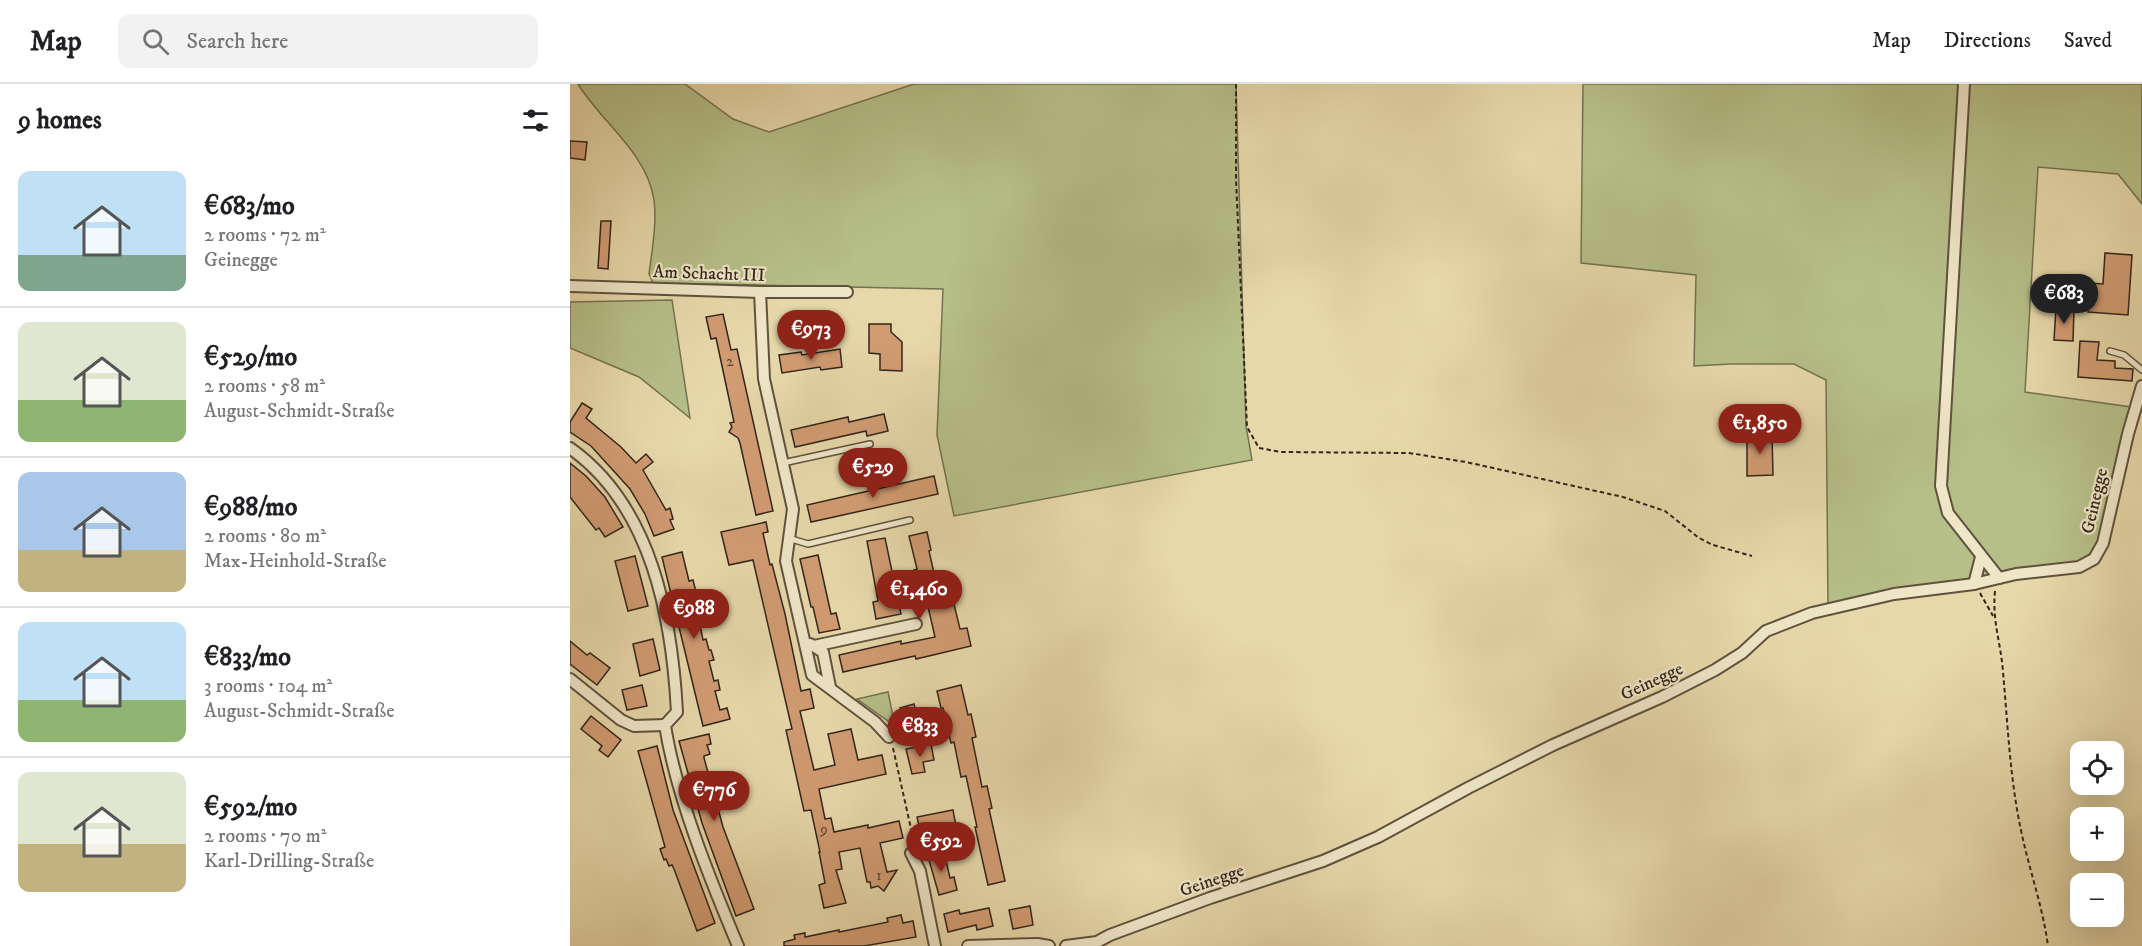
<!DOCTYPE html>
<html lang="en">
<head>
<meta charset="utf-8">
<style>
	body { margin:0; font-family:"IM FELL DW Pica",serif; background:#f2f2f2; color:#202124; height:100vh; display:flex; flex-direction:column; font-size:22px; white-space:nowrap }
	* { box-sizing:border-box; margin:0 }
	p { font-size:20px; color:#757577 }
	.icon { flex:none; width:33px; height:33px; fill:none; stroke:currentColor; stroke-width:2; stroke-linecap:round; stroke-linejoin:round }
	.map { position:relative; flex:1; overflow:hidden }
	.details { display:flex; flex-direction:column; background:#fff; width:570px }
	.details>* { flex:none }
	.controls { position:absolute; left:1500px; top:657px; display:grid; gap:12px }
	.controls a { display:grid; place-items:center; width:54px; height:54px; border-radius:12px; background:#fff; box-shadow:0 6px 24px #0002; font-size:30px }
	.price { position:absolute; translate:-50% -51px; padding:0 14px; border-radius:21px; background:#8f2418; color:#fff; font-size:20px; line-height:39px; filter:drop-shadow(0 2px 3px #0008) }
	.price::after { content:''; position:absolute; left:50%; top:36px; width:18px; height:14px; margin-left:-9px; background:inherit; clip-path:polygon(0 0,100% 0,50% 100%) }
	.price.selected { background:#222; color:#fff }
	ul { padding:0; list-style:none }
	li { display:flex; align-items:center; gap:18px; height:150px; padding:0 18px }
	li+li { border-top:2px solid #e0e0e0 }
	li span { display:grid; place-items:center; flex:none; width:168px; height:120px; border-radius:12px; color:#555 }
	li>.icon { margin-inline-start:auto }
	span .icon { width:72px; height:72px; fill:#fffc; stroke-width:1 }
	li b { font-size:26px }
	h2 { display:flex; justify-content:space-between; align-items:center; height:72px; padding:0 18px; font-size:26px }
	header { display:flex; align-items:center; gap:36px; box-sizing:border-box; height:84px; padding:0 30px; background:#fff; border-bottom:2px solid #e0e0e0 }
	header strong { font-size:28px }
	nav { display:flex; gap:33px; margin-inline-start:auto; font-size:21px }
	.search { width:420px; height:54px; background:#f2f2f2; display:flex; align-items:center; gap:15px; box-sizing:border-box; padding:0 21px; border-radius:12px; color:#757577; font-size:22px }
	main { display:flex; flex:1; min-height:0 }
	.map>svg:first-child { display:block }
	.green { fill:#b6bf88; stroke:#747251; stroke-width:1.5 }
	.building { fill:#d29c73; stroke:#32251a; stroke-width:1.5 }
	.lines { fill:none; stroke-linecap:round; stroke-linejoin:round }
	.service-casing { stroke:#5f523e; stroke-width:8 }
	.minor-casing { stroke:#5f523e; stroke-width:14 }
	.path { stroke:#32251a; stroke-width:2; stroke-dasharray:4.5 3; stroke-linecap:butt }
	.service { stroke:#efe6c8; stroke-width:5 }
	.minor { stroke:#efe6c8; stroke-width:10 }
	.labels { text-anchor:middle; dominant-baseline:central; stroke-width:4.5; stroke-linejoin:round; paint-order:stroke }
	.number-label { font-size:15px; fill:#5a4330 }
	.street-label { font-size:18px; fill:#32251a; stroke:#efe6c8 }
</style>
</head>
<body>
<header>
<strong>Map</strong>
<div class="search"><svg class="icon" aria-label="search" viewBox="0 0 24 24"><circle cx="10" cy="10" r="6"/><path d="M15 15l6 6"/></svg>Search here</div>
<nav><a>Map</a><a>Directions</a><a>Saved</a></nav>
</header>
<main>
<section class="details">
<h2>9 homes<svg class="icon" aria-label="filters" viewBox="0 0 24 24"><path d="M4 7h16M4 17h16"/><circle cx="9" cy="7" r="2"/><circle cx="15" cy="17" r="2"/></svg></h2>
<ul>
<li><span style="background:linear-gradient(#bfe0f5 70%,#7fa58c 0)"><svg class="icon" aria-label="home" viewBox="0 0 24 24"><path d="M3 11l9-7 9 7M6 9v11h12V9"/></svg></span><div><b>€683/mo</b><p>2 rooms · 72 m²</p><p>Geinegge</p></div></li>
<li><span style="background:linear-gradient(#dfe7d0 65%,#8fb573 0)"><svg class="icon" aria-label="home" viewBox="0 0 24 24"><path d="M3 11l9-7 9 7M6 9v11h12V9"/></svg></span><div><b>€529/mo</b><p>2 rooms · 58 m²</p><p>August-Schmidt-Straße</p></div></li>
<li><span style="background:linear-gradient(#a9c7e8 65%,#c2b280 0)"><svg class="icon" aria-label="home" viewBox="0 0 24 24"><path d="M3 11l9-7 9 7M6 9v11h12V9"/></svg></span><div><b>€988/mo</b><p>2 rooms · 80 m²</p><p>Max-Heinhold-Straße</p></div></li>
<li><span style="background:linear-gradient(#bfe0f5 65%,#8fb573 0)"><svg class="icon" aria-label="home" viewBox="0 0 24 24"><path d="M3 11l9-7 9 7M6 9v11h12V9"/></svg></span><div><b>€833/mo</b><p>3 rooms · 104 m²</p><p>August-Schmidt-Straße</p></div></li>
<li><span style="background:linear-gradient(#dfe7d0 60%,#c2b280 0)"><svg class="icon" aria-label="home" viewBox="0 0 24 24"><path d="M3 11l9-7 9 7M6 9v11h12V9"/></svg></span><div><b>€592/mo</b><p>2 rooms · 70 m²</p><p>Karl-Drilling-Straße</p></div></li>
</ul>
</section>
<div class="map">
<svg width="1572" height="862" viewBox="0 0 1572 862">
	<rect width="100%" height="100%" fill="#e7d8aa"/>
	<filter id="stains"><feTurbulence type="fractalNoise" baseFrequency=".00333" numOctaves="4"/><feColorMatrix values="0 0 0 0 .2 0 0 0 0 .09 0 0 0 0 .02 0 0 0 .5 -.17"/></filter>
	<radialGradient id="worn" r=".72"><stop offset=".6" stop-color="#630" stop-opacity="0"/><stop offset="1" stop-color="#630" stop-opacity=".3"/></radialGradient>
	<g class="green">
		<path d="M8 0H115L163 35 199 48 344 0H666L676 342 682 376 384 432 367 351 373 205 83 199 79 190C82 166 87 140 84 116 77 69 32 39 8 0Z"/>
		<path d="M1013 0H1572V120L1548 90 1468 83 1455 308 1561 323 1528 461 1514 477 1258 522 1256 296 1224 280H1161L1124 282 1126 191 1011 179Z"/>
		<path d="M102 216 120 334 69 293 0 264V218Z"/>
		<path d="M318 608 325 642 287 615Z"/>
	</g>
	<g class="building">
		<path d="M0 57 17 58 15 76 0 74Z"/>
		<path d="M31 137H41L38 185 28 184Z"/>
		<path d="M1535 169 1562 171 1558 231 1518 228 1520 199 1533 200Z"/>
		<path d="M1486 224 1504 225 1503 257 1484 256Z"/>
		<path d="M153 230 161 266 167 265 203 427 186 431 170 359 168 354 159 348 162 343 160 339 164 338 146 254 141 255 136 233Z"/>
		<path d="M299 240H321V248L332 258V287L310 286V270L299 269Z"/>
		<path d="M1510 257 1529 258 1527 276 1545 277V284L1563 285 1562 297 1508 293Z"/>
		<path d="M270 265 272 283 251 286 250 283 212 289 209 271 231 268 232 271Z"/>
		<path d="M12 319 22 325 16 334 51 363 66 379 76 370 83 378 73 386 96 426 100 424 103 435 100 436 104 445 84 452 75 430 60 405 21 362 0 348V338Z"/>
		<path d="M314 330 318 347 297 352 296 347 225 363 221 346 278 333 279 338Z"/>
		<path d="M1177 351H1202L1203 391 1177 392Z"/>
		<path d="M0 379 16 392 35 413 53 443 35 453 29 444 26 446 0 413Z"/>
		<path d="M364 392 368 410 241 438 237 421Z"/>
		<path d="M196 438 198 448 193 449 200 481 202 480 215 530 231 607 240 605 244 624 230 627 244 686 265 681 258 650 281 645 288 676 312 671 316 690 249 705 255 735 261 734 264 748 298 741V744L329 737 333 754 310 759 317 788 327 786 314 807 308 802 301 804 300 798H297L290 764 269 768 272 785 266 786 276 819 254 824 249 801 255 799 249 768H250L241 726 234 727 216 646 222 645 183 476 159 481 151 448Z"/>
		<path d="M357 448 361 466 359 467 369 511 381 508 390 545 397 544 401 562 346 575 345 572 273 588 269 571 331 557V560L365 553 353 501 348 502 344 486 347 485 339 452Z"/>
		<path d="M315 454 331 530 306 535 303 518 308 517 297 457Z"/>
		<path d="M112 468 119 497 123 496 128 516 125 517 133 556 136 555 139 566H141L144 576 139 577 144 597 148 596 150 606 145 607 150 626 157 624 160 635 133 642 92 473Z"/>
		<path d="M248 471 261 530 266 529 270 545 249 549 243 523H241L230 475Z"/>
		<path d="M65 472 78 522 58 527 45 477Z"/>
		<path d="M83 555 90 586 70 592 63 560Z"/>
		<path d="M0 557 17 571 20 569 40 584 27 601 0 580Z"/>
		<path d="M72 601 77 622 57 626 52 606Z"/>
		<path d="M391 601 398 631 401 630 406 653 402 654 412 703 417 702 422 724 419 725 435 797 418 801 405 743H407L396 692 391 693 384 658 381 659 373 624H371L367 607Z"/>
		<path d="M344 620 346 628 353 626 356 638 350 640V644L335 647 330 624Z"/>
		<path d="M21 632 51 656 38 673 29 666 32 662 11 645Z"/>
		<path d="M139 650 141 660 137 661 140 670 134 672V674L153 743 184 825 166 832 132 739 109 657Z"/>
		<path d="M361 660 364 676 353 678 355 688 342 690 336 665Z"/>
		<path d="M87 662 103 726 145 839 127 847 104 785 102 781 99 782 96 775 94 776 90 765 95 763 68 667Z"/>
		<path d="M383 726 386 742 351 750 347 733Z"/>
		<path d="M371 766 372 773 375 772 380 794 384 793 387 806 369 811 357 769Z"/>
		<path d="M460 822 463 841 443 845 439 826Z"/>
		<path d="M419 824 423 842 407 846 406 841 378 848 374 830 389 826 390 830Z"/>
		<path d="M331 831 333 839 343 837 346 853 294 862H214V858L225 855 224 851 235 849V853L269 846V848L318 838 317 834Z"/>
	</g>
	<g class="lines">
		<g class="service-casing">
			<g id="service">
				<path d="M1540 267 1554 271 1572 286"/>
				<path d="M213 379 300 360"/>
				<path d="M218 454 238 460 340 436"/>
			</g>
		</g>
		<g class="minor-casing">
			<g id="minor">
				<path d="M1394 0 1371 402 1378 429 1429 494"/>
				<path d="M0 202 190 208H277"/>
				<path d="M190 208 194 295 223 425 216 477 242 591 305 638 319 653"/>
				<path d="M0 364C82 422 102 534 107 628L95 641C106 712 140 795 168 862"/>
				<path d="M1404 500 1411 473"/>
				<path d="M240 560 253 568 260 603"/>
				<path d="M244 562 346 540"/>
				<path d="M0 595 51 636 64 642 95 641"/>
				<path d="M341 769 350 787 365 862"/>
				<path d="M398 862 467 860 479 862"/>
				<path d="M496 862 527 858 540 851 640 814 753 777 808 753 898 704 983 661 1092 613 1145 586 1172 569 1196 547 1242 529 1324 510 1404 500 1446 490 1509 483 1524 475 1533 459 1558 350 1572 302"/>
			</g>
		</g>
		<g class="path">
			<path d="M666 0V95L677 343 689 364 711 368 839 369 896 378 1053 413 1095 427 1129 454 1143 461 1182 472"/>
			<path d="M1425 507C1422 538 1431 559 1433 588 1438 643 1440 697 1452 751 1460 788 1473 824 1478 862"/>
			<path d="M1410 509 1423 532"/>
			<path d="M323 664 344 758"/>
		</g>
		<use href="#service" class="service"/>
		<use href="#minor" class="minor"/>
	</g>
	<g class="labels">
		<g class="number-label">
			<text x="160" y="277">2</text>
			<text x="254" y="745">9</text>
			<text x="309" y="791">1</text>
		</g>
		<g class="street-label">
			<text transform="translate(139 190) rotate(2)">Am Schacht III</text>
			<text transform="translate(1525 417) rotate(-77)">Geinegge</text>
			<text transform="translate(1082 598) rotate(-25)">Geinegge</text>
			<text transform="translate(642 797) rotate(-19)">Geinegge</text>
		</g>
	</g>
	<rect width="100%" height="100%" filter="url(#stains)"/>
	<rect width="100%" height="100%" fill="url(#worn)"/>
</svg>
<div class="controls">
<a><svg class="icon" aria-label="locate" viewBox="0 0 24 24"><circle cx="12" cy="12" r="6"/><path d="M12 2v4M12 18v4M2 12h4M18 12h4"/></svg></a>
<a>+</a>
<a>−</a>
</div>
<b class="price selected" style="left:1494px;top:241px">€683</b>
<b class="price" style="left:241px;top:277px">€973</b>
<b class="price" style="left:1190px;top:371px">€1,850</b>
<b class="price" style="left:303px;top:415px">€529</b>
<b class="price" style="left:349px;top:537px">€1,460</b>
<b class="price" style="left:124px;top:556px">€988</b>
<b class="price" style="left:350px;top:674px">€833</b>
<b class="price" style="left:144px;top:738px">€776</b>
<b class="price" style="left:371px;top:789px">€592</b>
</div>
</main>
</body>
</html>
